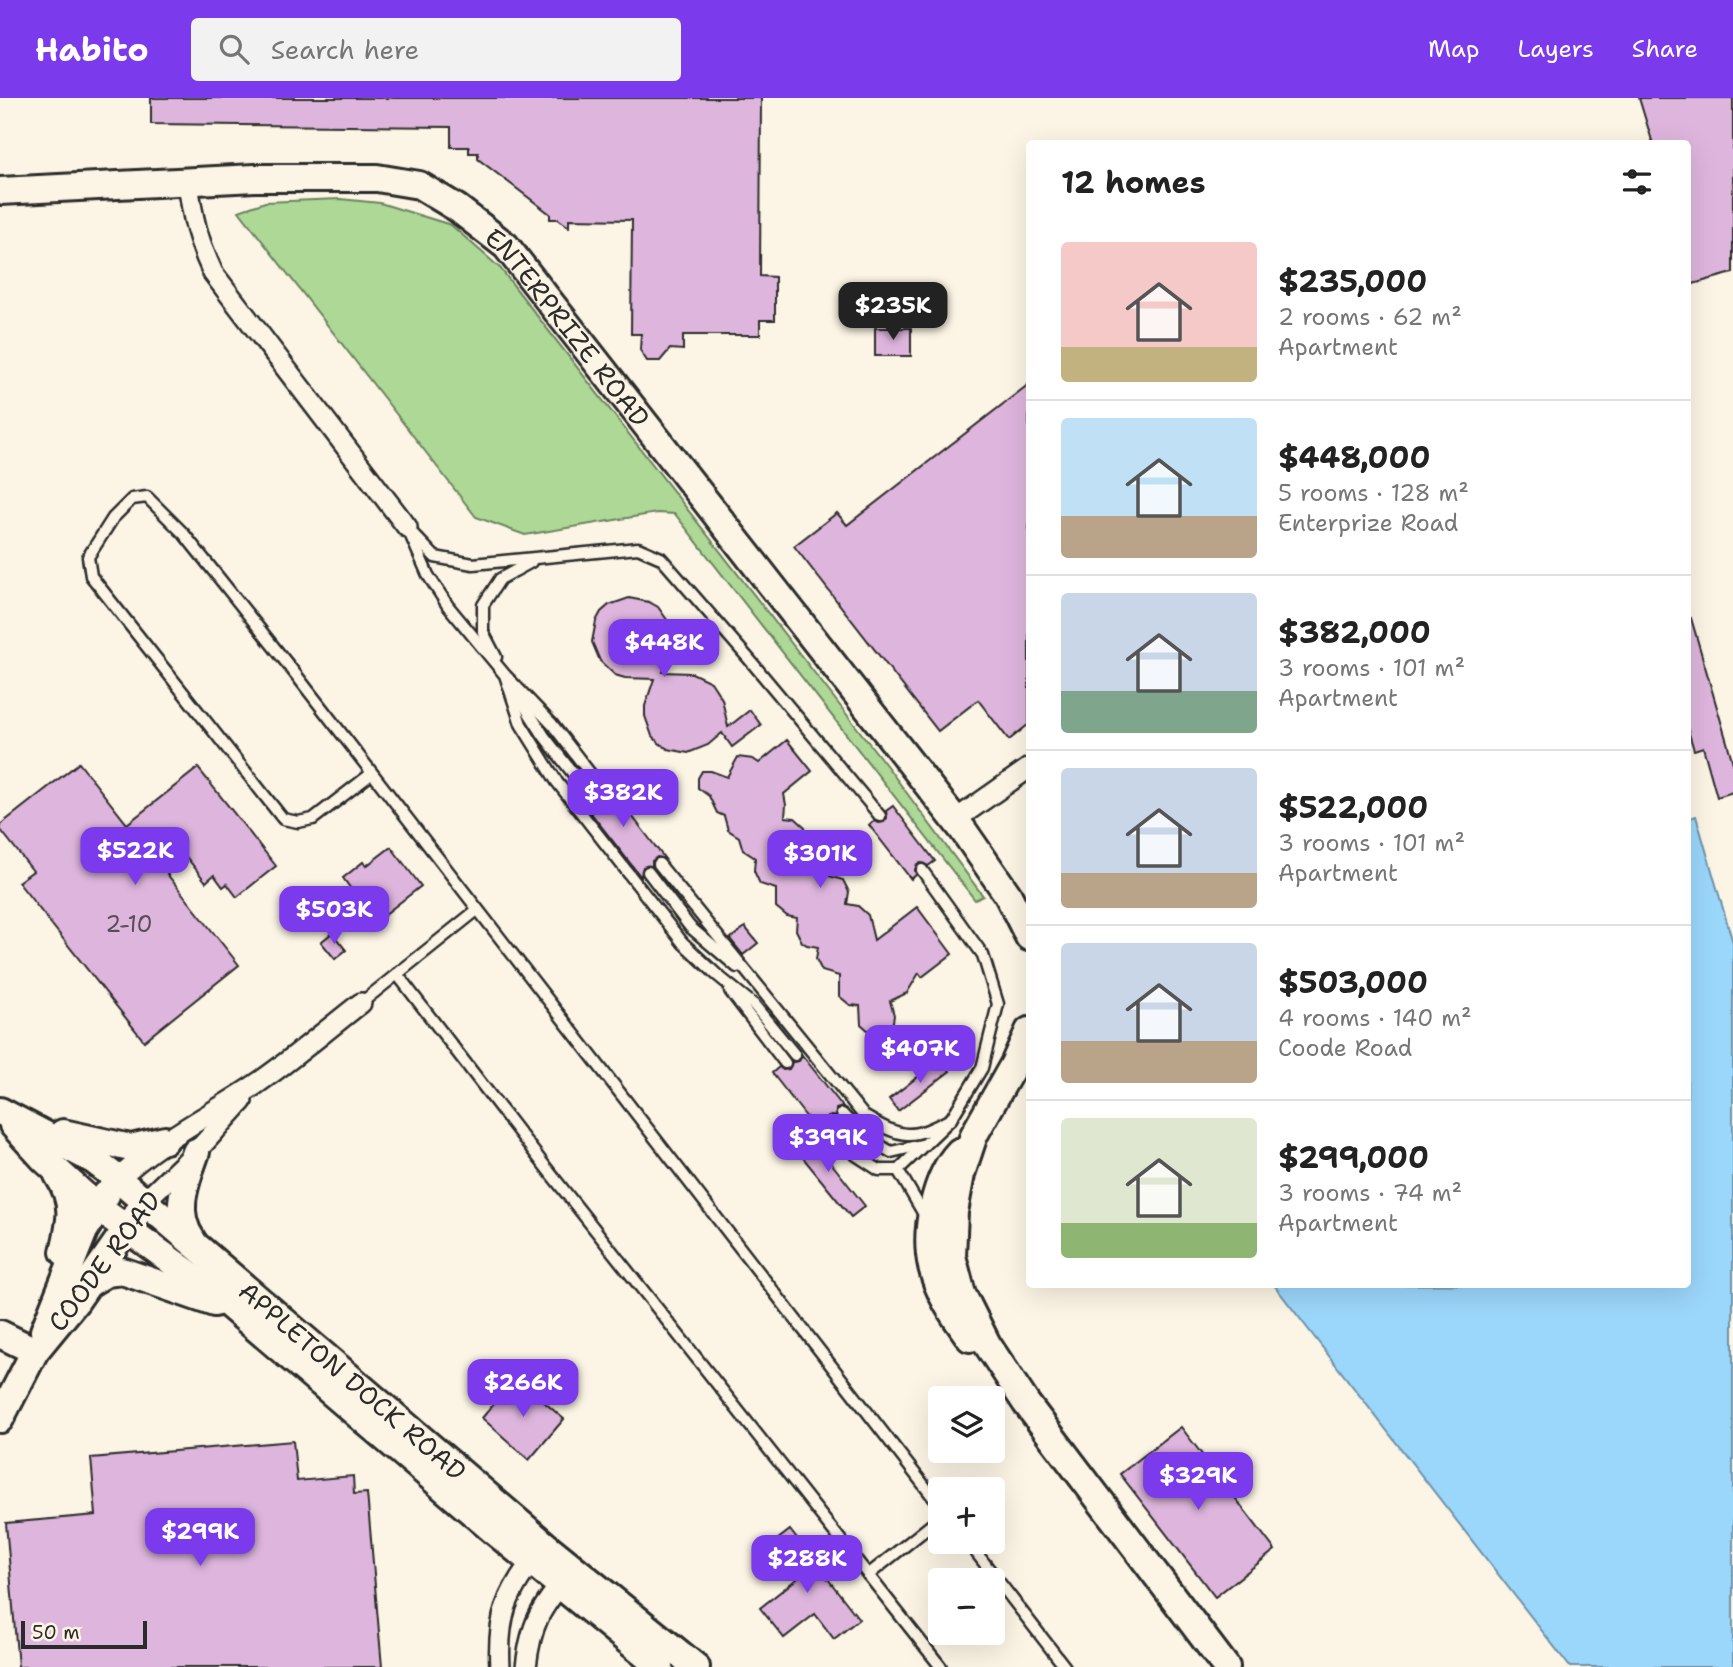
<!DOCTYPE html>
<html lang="en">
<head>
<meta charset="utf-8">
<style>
	body { margin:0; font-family:"Shantell Sans",sans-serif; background:#f2f2f2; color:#222; height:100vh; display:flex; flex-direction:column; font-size:26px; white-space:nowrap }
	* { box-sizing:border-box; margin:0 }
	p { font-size:23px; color:#767676 }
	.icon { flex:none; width:38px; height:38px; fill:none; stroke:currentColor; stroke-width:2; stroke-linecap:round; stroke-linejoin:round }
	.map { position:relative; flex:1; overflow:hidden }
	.side { position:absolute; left:1026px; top:42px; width:665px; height:1148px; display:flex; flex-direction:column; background:#fff; border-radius:7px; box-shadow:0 7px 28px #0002 }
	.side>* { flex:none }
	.buttons { position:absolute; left:928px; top:1288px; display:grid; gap:14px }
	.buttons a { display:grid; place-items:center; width:77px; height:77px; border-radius:7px; background:#fff; box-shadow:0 7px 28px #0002; font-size:35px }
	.scale { position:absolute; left:21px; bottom:18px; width:126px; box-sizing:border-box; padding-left:7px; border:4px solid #2b2b2b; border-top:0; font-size:19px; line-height:24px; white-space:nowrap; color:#2b2b2b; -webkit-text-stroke:5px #fcf5e5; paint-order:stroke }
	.price { position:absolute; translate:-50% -60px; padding:0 16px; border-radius:14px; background:#7c3aed; color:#fff; font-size:23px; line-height:46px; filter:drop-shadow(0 2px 4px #0008) }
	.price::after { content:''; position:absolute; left:50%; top:42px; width:21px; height:16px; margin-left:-10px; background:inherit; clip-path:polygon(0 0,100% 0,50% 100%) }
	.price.current { background:#222; color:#fff }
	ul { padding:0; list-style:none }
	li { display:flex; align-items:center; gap:21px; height:175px; padding:0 35px }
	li+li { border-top:2px solid #e0e0e0 }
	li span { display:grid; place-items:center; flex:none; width:196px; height:140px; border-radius:7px; color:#555 }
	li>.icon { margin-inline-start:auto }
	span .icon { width:84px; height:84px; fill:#fffc; stroke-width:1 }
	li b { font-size:30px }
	h2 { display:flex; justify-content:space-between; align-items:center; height:84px; padding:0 35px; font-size:30px }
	header { display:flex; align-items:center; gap:42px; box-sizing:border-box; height:98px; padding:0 35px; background:#7c3aed; color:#fff }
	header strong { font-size:33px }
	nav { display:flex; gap:38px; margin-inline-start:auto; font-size:24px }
	.search { width:490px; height:63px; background:#f2f2f2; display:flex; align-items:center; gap:18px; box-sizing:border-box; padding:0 24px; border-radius:7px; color:#767676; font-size:26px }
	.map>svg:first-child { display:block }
	.green { fill:#add896; stroke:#6c8260; stroke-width:2 }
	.water { fill:#9bd6fb; stroke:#6e92a8; stroke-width:2 }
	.building { fill:#deb5dd; stroke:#2b2b2b; stroke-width:2 }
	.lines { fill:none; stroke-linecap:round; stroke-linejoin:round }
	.lane-casing { stroke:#2b2b2b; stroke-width:15 }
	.street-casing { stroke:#2b2b2b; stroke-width:24 }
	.secondary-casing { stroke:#2b2b2b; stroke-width:32 }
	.lane { stroke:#fcf5e5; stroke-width:10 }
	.street { stroke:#fcf5e5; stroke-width:19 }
	.secondary { stroke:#fcf5e5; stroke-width:26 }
	.labels { text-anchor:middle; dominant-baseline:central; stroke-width:7; stroke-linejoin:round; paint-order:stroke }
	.number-label { font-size:23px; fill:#584e58 }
	.street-label { font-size:26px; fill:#2b2b2b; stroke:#fcf5e5 }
</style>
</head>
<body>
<header>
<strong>Habito</strong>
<div class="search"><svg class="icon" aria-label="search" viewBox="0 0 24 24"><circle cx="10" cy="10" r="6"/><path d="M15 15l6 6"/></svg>Search here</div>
<nav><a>Map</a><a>Layers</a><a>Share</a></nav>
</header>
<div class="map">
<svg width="1733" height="1569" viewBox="0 0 1733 1569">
	<rect width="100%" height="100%" fill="#fcf5e5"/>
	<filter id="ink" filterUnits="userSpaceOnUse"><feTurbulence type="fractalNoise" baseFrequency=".0143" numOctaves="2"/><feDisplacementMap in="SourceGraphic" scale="14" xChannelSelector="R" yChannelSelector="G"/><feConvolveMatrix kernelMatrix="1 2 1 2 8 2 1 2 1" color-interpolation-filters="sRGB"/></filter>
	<g filter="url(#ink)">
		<path class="green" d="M340 101 380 105 451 127 500 170 886 667 983 798 975 802 675 416 657 415 525 437 476 419 239 113 265 104Z"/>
		<path class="water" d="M1696 718 1733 845V1569H1570L1274 1187 1687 1186V721Z"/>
		<g class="building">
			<path d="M151 0H761L760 178 775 179V222H760V237H683V252L670 251 660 263H647L640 252 641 236H631L632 122 569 121V129L558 121H550V116L478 61V55H469V49H451V29L151 26Z"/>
			<path d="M1639 0H1733V175L1693 186 1687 164V46H1653Z"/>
			<rect x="875" y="230" width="36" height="28"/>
			<path d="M1029 286V626L1009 642 978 602 938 633 794 448 837 415 847 427Z"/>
			<path d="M629 500 649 504 658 509 670 526 672 547 663 574 692 575 711 584 722 601 728 629 750 612 761 627 732 649 722 635 708 647 688 655 668 651 659 645 652 638 645 618V608L654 581 625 580 615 577 600 563 592 544 596 523 601 514 609 507Z"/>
			<path d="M1691 520 1733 665V694L1717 699 1703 649 1694 652 1687 629V521Z"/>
			<path d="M787 642 812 673 784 696 786 707 785 719 795 720 805 729 807 736 805 748 822 753 828 765 826 777 843 782 849 794 847 806 858 808 868 817 874 842 917 809 952 856 922 879 919 875 907 895 890 903 894 917 893 924 884 935H871L861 926 860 908 850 907 839 898V878L822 873 816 861 818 849 807 847 802 844 796 832 797 820 787 818 776 809V791L760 786 754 773 755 760 743 752 739 739 728 732 724 718 717 715 709 698 698 690V680L702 673H711L727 679 738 659 753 661 759 665Z"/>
			<path d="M79 665 127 726 198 670 276 768 237 799 227 786 223 789 214 777 206 784 187 760 167 776 239 867 144 943 18 784 33 773 0 731V727Z"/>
			<path d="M606 684 665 761 657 759 652 763V768L643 769 641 779 580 701H592L595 693 604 692Z"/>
			<path d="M893 708 935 763 928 768 922 765 917 766 915 772 916 777 911 781 869 727 874 723 878 725 884 724 887 720 886 713Z"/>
			<path d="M391 749 421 788 375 824 343 780 363 764 366 768Z"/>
			<path d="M745 829 758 845 743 857 730 841Z"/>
			<path d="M332 835 346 852 335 861 321 844Z"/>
			<path d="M802 957 843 1009 836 1011V1019L831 1018 826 1020 825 1029 818 1034 772 975 779 969 783 972 789 971 792 964 799 963Z"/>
			<path d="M941 961 950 973 898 1013 889 1001Z"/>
			<path d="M806 1033 865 1108 851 1119 791 1045Z"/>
			<path d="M516 1280 564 1321 529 1362 482 1320Z"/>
			<path d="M1181 1329 1275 1452 1215 1499 1120 1376Z"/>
			<path d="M293 1343 297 1383 353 1378 354 1396 367 1395 382 1569H18L6 1425 96 1417 91 1360Z"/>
			<path d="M790 1432 859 1521 834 1541 815 1516 784 1540 760 1510 799 1479 773 1445Z"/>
		</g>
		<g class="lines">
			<g class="lane-casing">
				<g id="lane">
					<path d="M407 429 428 477 448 508 505 577 521 626 557 684 683 845 717 877 754 907 795 957"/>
					<path d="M412 435 435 459 473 466 638 450 661 460 749 561 880 718"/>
					<path d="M496 559 483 534V507L500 481 531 464"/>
					<path d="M506 578 552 626 599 687"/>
					<path d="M517 596 544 638 588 695"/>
					<path d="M371 676 313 721 298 724 283 721 91 478 88 459 113 420 132 401 147 399 184 436 297 578 940 1408"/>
					<path d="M659 766 864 1018C903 1041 911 1042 951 1021"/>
					<path d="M648 774 690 829 737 869"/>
					<path d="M397 876 551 1076 941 1569"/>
					<path d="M730 893 785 965"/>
					<path d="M361 905 477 812"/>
					<path d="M842 1016 861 1036 891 1054 925 1046 951 1021 982 970 998 906 983 857 922 772"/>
					<path d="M831 1025 856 1057 879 1072H898L924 1047"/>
					<path d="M898 1072 925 1118"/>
					<path d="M968 1444 1065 1569"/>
					<path d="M868 1477 940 1420"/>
				</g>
			</g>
			<g class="street-casing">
				<g id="street">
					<path d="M188 83C192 119 198 143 213 175L407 429"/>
					<path d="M955 722 1029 670"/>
					<path d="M118 1081C159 1042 209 1018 255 987 292 962 326 932 361 905"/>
					<path d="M144 1104 196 1054 242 1003"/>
					<path d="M500 1569C497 1518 507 1494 538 1455"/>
					<path d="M526 1569C531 1525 540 1511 568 1477"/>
				</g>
			</g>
			<g class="secondary-casing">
				<g id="secondary">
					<path id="s1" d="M0 93 255 80H377L419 87 457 110 506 148 963 732 1008 797 1029 839"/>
					<path d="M1029 933 1014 966 974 1037 961 1076 954 1114 952 1158 962 1196 987 1246 1026 1305 1226 1569"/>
					<path id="s2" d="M0 1013 93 1062 118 1081 545 1447 696 1569"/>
					<path d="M13 1027 44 1061 97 1109 214 1194 493 1432 660 1569"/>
					<path d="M63 1035 131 1050 165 1042"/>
					<path d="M959 1054C935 1079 924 1134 932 1168 938 1195 954 1218 970 1240"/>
					<path d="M58 1077C76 1104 71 1124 64 1154"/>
					<path d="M192 1142C172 1114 186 1083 196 1054"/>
					<path d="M91 1184 106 1175 122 1173 214 1205"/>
					<path d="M44 1233 84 1133 106 1097"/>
					<path d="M0 1236 35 1253"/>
					<path d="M0 1321 35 1253 76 1203 136 1117"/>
				</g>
			</g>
			<use href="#lane" class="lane"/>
			<use href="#street" class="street"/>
			<use href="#secondary" class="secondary"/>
		</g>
	</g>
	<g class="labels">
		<g class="number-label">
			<text x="129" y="826">2-10</text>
		</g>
		<g class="street-label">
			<text stroke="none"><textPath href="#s1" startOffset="628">ENTERPRIZE ROAD</textPath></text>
			<text transform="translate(104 1163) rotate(-53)">COODE ROAD</text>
			<text stroke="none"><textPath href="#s2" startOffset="446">APPLETON DOCK ROAD</textPath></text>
		</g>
	</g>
</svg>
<div class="buttons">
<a><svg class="icon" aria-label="layers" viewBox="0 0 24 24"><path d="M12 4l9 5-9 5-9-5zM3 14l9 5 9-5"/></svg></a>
<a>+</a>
<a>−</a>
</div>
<div class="scale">50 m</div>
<b class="price current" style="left:893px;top:244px">$235K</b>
<b class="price" style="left:664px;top:581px">$448K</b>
<b class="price" style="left:623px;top:731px">$382K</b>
<b class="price" style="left:135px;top:789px">$522K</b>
<b class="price" style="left:820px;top:792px">$301K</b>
<b class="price" style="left:334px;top:848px">$503K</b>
<b class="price" style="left:920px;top:987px">$407K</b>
<b class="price" style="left:828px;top:1076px">$399K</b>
<b class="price" style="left:523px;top:1321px">$266K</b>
<b class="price" style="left:1198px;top:1414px">$329K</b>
<b class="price" style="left:200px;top:1470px">$299K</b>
<b class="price" style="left:807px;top:1497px">$288K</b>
<section class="side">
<h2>12 homes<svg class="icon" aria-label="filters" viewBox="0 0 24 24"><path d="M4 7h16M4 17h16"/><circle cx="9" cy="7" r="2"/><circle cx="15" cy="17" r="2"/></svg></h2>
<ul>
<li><span style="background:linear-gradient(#f6c9c9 75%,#c2b280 0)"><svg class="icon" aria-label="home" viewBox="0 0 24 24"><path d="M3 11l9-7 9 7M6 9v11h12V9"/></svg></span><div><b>$235,000</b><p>2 rooms · 62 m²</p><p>Apartment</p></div></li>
<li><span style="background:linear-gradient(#bfe0f5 70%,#b9a48a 0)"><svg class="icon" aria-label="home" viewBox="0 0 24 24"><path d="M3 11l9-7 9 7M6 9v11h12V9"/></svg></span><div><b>$448,000</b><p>5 rooms · 128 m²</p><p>Enterprize Road</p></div></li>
<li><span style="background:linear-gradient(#c9d6e8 70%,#7fa58c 0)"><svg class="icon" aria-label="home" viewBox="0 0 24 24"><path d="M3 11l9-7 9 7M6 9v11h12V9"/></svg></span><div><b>$382,000</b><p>3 rooms · 101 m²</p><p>Apartment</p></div></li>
<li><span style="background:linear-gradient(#c9d6e8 75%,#b9a48a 0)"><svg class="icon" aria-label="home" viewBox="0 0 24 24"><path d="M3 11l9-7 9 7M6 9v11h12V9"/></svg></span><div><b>$522,000</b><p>3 rooms · 101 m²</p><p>Apartment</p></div></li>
<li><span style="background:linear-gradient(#c9d6e8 70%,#b9a48a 0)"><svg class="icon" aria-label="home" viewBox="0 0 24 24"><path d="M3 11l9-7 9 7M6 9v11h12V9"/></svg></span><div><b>$503,000</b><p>4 rooms · 140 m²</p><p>Coode Road</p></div></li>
<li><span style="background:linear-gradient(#dfe7d0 75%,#8fb573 0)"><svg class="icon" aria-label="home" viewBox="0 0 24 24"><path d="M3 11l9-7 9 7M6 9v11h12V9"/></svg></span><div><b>$299,000</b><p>3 rooms · 74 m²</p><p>Apartment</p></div></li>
</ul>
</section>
</div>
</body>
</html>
